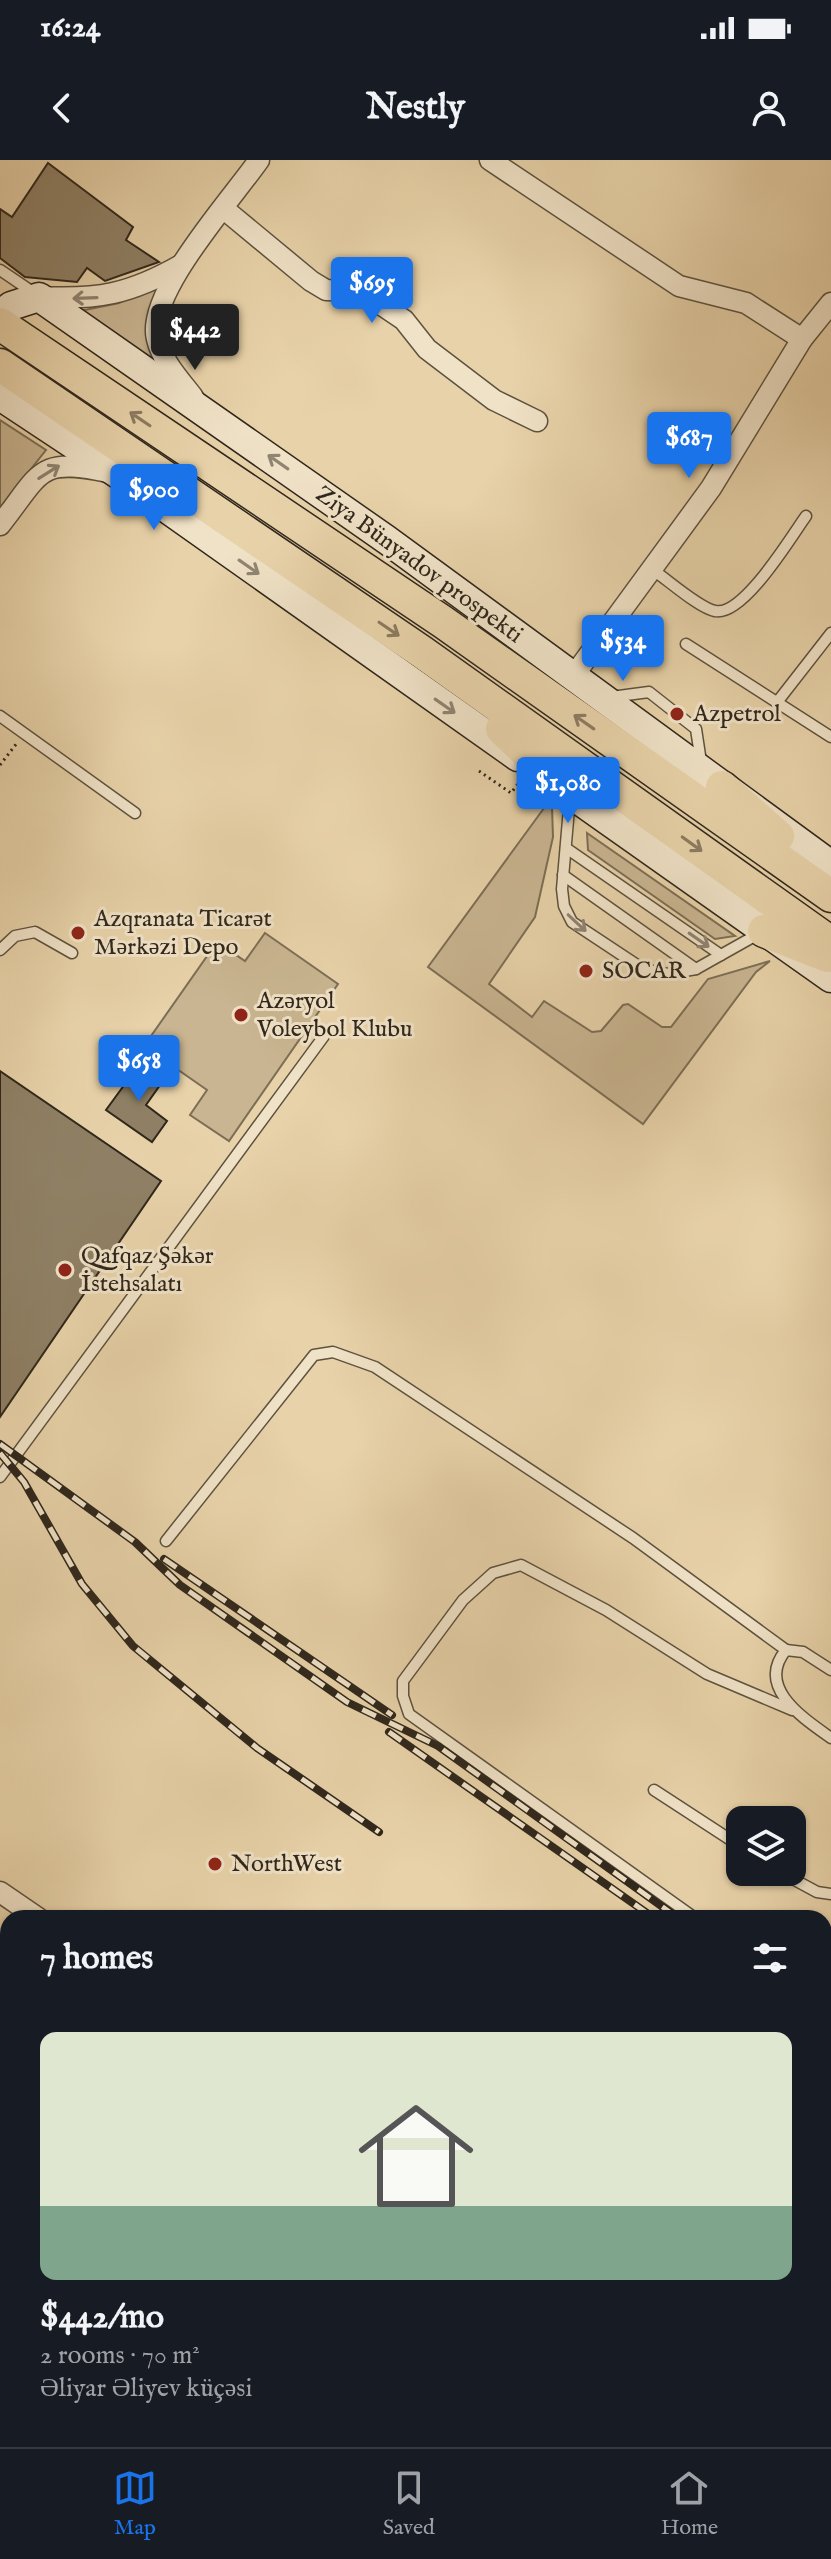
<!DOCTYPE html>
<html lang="en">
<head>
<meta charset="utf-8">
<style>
	body { margin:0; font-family:"IM FELL English",serif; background:#242831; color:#f1f3f6; height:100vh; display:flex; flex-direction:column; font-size:30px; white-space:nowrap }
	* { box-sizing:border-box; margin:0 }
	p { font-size:26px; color:#9ea1a6 }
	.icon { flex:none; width:44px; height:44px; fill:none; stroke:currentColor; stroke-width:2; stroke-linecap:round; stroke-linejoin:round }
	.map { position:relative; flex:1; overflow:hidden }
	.drawer { position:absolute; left:0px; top:1750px; width:832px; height:538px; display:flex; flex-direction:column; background:#171b24; border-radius:24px 24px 0 0; box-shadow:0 2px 6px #0004 }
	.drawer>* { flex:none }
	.buttons { position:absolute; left:726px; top:1646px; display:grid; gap:16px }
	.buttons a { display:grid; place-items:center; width:80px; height:80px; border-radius:16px; background:#171b24; box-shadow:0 2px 6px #0004; font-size:40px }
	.price { position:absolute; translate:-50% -68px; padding:0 18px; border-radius:8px; background:#1a73e8; color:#fff; font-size:26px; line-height:52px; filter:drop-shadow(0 2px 4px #0008) }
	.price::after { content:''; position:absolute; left:50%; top:48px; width:24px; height:18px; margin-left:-12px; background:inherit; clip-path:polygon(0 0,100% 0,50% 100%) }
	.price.current { background:#222; color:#fff }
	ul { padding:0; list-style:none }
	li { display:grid; align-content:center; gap:16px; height:424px; padding:0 40px }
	li span { display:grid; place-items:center; height:248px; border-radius:16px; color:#555 }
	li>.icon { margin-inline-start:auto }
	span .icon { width:144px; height:144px; fill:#fffc; stroke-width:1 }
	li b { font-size:34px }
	h2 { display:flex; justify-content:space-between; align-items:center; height:96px; padding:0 40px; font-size:34px }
	.status { display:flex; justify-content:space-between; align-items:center; height:56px; padding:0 40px; background:#171b24; direction:ltr }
	.status svg { height:22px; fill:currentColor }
	header { display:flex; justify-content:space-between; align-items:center; height:104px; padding:0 40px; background:#171b24; font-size:36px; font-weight:700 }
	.tab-bar { display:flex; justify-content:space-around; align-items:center; height:112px; border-top:2px solid #363941; background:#171b24; font-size:22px; color:#9ea1a6 }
	.tab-bar a { display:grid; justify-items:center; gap:4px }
	.tab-bar .current { color:#1a73e8 }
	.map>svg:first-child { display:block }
	.green { fill:#c9b591; stroke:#7c6e56; stroke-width:2 }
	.building { fill:#8f8065; stroke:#2f271c; stroke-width:2 }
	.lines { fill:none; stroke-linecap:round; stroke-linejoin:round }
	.service-casing { stroke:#5d523f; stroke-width:13 }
	.minor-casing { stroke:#5d523f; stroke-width:23 }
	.secondary-casing { stroke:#2f271c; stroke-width:31 }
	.primary-casing { stroke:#2f271c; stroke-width:35 }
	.path { stroke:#2f271c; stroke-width:3; stroke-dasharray:2 4; stroke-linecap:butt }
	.service { stroke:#f0e2c7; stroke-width:10 }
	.minor { stroke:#f0e2c7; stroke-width:20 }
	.secondary { stroke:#f0e2c7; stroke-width:28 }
	.primary { stroke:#e8d2a9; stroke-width:32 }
	.rail-casing { stroke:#2f271c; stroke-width:8 }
	.rail { stroke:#f0e2c7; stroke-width:5; stroke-dasharray:15; stroke-linecap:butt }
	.oneway { stroke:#908472 }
	.oneway2 { stroke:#8c7c62 }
	.poi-dot { fill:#8f2418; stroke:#f0e2c7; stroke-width:3 }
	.labels { text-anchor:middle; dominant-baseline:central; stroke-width:6; stroke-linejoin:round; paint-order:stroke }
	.street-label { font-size:24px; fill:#2f271c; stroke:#f0e2c7 }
	.poi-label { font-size:24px; fill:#2f271c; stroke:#f0e2c7; text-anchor:start }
</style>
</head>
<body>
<div class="status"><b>16:24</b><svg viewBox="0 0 49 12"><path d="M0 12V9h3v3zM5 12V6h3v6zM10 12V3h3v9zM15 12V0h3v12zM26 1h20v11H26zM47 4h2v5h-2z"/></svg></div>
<header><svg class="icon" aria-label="back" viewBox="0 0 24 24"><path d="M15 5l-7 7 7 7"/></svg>Nestly<svg class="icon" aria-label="person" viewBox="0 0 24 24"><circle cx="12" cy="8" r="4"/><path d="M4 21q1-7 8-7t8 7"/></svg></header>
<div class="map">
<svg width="831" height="2287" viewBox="0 0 831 2287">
	<rect width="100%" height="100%" fill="#e8d2a9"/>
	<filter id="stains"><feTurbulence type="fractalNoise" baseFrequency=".0025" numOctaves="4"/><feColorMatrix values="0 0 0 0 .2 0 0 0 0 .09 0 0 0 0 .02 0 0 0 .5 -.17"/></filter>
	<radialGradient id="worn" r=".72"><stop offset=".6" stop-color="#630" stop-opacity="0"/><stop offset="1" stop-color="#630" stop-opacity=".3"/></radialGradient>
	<g class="green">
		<path d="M160 124C144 159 140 171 159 206L80 151 119 143Z"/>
		<path d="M0 260 46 290 0 348Z"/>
		<path d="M547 644 552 647 553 677 535 757 489 824 532 857 544 841 592 872 601 871 623 845 628 844 662 867H671L708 819 770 801 756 812 643 964 428 807Z"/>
		<path d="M587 673 735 776 715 779 588 690Z"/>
		<path d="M265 773 338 824 229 981 190 955 207 930 144 886 217 782 245 801Z"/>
	</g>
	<g class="building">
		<path d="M48 3 133 67 126 80 159 102 105 121 87 108 77 122 25 117 0 98V49L12 57Z"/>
		<path d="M141 902 165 918 146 945 167 961 152 982 106 950Z"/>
		<path d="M0 911 161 1021 0 1257Z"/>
	</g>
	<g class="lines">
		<g class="service-casing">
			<g id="service">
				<path d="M0 110 34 133"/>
				<path d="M653 410C668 420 699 448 715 451 743 457 791 377 806 356"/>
				<path d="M686 484 831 577"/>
				<path d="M611 537 649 532 696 569 701 602"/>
				<path d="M778 541 831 473"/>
				<path d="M0 556 135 653"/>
				<path d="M570 637 562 729 564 746 572 762 643 809 668 814 696 809 760 773"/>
				<path d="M566 688 721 795"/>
				<path d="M563 715 696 809"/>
				<path d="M0 790 15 776 35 772 72 793"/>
				<path d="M0 1317 324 876"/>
				<path d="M166 1381 314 1195 333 1192 375 1207 633 1378 786 1490"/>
				<path d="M831 1510 803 1492 786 1490C755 1527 803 1558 831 1578"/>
				<path d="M654 1630 740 1686"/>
				<path d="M780 1712 817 1732 831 1734"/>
				<path d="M695 1758 409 1554 403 1536V1521L463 1440 493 1413 521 1405 606 1450 707 1514 792 1550"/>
				<path d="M0 1811 8 1814"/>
				<path d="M824 1958 831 1962"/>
				<path d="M0 1978 8 1967"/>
				<path d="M824 2021 831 2019"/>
				<path d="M2 2044 8 2049"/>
				<path d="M0 2140 8 2146"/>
				<path d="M0 2225 8 2231"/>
				<path d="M460 2280 469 2287"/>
				<path d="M310 2287 315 2280"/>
				<path d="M444 2287 449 2280"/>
				<path d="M824 2287 831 2277"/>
			</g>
		</g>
		<g class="minor-casing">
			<g id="minor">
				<path d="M490 0 679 126 746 143 802 179"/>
				<path d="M224 49 311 121 326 130 361 131 404 160 427 189 494 240 537 261"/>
				<path d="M40 137C98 140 130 134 181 105"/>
				<path d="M193 237C180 220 162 201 157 179 145 134 232 39 259 0"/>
				<path d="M0 365C42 312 37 297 108 312"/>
				<path d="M572 518 711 328 802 179 831 143"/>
				<path d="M0 1732 38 1758"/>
				<path d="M767 2280 776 2287"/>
			</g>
		</g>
		<g class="secondary-casing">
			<g id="secondary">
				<path d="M0 155 11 146 39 137 387 380 831 705"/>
				<path d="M0 236 118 314 518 597"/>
				<path d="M552 621 831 818"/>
			</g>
		</g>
		<g class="primary-casing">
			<g id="primary">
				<path d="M0 164 443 462 831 736"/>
				<path d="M0 205 422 492 831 783"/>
				<path d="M502 569 571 635"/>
				<path d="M722 627 778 676"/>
				<path d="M764 771 828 796"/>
			</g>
		</g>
		<g class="path">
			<path d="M0 605 17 583"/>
			<path d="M479 611 511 633 521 620"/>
		</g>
		<use href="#service" class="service"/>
		<use href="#minor" class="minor"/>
		<use href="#secondary" class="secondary"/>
		<use href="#primary" class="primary"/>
		<g class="rail-casing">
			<g id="rail">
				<path d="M0 1284 135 1382 180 1425 347 1542 438 1586 678 1758"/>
				<path d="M0 1293 24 1322 82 1424 133 1486 257 1588 379 1672"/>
				<path d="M164 1399 392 1555"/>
				<path d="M389 1572 654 1758"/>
				<path d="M824 1861 831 1866"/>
				<path d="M824 1880 831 1885"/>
			</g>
		</g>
		<use href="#rail" class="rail"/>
	</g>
	<defs><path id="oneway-shaft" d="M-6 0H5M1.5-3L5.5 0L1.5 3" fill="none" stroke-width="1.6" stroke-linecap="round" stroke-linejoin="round" transform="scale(2)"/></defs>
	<g class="oneway">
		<use href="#oneway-shaft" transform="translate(85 138) rotate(178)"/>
		<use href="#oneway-shaft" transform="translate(278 302) rotate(-145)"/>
		<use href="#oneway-shaft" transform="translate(49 312) rotate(-32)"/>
		<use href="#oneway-shaft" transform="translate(249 407) rotate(35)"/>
		<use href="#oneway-shaft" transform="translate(445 546) rotate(35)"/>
		<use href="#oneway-shaft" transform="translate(577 763) rotate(43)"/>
		<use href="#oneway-shaft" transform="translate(699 780) rotate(35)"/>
	</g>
	<g class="oneway2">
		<use href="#oneway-shaft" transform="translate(140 259) rotate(-146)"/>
		<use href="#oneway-shaft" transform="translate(389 469) rotate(34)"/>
		<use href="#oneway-shaft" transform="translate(584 562) rotate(-145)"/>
		<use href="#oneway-shaft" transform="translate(692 684) rotate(36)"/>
	</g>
	<g class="poi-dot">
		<circle cx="677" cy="554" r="8"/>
		<circle cx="78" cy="773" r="8"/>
		<circle cx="586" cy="811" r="8"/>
		<circle cx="241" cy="855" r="8"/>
		<circle cx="65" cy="1110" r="8"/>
		<circle cx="215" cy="1704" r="8"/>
	</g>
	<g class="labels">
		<g class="street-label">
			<text transform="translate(419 405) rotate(36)">Ziya Bünyadov prospekti</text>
		</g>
		<g class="poi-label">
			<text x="693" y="554">Azpetrol</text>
			<text x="94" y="759">Azqranata Ticarət<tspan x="94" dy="28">Mərkəzi Depo</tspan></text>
			<text x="602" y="811">SOCAR</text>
			<text x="257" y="841">Azəryol<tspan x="257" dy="28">Voleybol Klubu</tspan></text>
			<text x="81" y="1096">Qafqaz Şəkər<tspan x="81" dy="28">İstehsalatı</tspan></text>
			<text x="231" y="1704">NorthWest</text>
		</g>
	</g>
	<rect width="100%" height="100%" filter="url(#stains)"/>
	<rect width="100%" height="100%" fill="url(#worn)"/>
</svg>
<div class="buttons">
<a><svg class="icon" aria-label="layers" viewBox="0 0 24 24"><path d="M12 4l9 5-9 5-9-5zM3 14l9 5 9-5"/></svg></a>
</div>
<b class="price" style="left:372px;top:165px">$695</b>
<b class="price current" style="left:195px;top:212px">$442</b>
<b class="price" style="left:689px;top:320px">$687</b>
<b class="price" style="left:154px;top:372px">$900</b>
<b class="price" style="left:623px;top:523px">$534</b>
<b class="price" style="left:568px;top:665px">$1,080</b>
<b class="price" style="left:139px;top:943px">$658</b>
<section class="drawer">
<h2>7 homes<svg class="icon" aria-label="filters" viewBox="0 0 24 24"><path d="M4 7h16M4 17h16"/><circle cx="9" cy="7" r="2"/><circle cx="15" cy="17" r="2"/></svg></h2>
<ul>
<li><span style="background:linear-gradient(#dfe7d0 70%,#7fa58c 0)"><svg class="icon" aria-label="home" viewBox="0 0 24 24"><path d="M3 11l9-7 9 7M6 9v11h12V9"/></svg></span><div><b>$442/mo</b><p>2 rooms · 70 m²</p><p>Əliyar Əliyev küçəsi</p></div></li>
</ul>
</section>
</div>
<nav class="tab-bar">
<a class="current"><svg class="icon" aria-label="map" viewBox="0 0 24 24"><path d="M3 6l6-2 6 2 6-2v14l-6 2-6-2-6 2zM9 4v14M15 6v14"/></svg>Map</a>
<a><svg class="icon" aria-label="saved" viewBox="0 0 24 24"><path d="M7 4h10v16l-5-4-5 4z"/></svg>Saved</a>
<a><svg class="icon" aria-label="home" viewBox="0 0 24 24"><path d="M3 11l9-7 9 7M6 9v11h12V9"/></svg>Home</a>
</nav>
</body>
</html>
